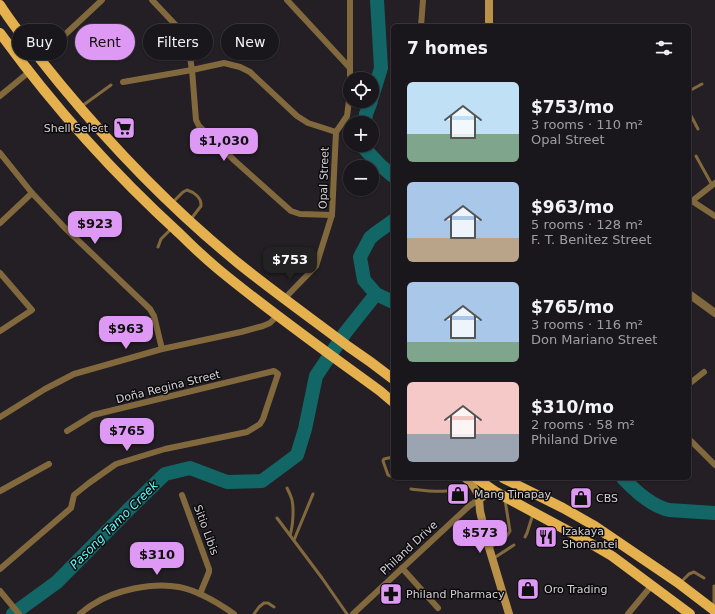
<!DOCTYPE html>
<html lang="en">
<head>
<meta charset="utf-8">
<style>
	body { margin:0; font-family:"DejaVu Sans",sans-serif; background:#232025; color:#f1f3f6; height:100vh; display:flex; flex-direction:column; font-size:15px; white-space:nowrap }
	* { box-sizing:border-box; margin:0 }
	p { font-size:13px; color:#9f9fa3 }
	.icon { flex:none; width:22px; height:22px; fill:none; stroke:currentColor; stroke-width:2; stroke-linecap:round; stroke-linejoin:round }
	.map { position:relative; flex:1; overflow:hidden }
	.panel { position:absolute; left:391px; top:24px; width:300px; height:456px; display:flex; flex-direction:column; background:#1a171c; border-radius:6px; box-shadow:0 1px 3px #0004,0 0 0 1px #38363b }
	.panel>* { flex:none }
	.top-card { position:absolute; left:12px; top:24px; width:319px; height:36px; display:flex; gap:8px }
	.fabs { position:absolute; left:343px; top:72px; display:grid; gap:8px }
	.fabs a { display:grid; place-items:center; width:36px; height:36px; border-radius:50%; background:#1a171c; box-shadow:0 1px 3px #0004,0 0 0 1px #38363b; font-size:20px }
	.price { position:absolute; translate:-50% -34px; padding:0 9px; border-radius:8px; background:#dd99f3; color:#111; font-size:13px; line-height:26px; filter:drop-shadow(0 1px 2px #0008) }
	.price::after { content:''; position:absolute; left:50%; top:24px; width:12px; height:9px; margin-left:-6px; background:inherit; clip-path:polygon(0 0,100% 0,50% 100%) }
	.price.current { background:#222; color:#fff }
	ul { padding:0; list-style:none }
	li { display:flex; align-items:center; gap:12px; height:100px; padding:0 16px }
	li span { display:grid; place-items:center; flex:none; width:112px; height:80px; border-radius:6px; color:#555 }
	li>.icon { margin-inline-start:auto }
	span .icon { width:48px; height:48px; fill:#fffc; stroke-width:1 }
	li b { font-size:17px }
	h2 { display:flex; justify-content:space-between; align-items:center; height:48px; padding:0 16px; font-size:17px }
	.chip { padding:0 14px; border-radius:18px; background:#1a171c; box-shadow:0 1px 3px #0004,0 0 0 1px #38363b; font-size:14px; line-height:36px }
	.chip.current { background:#dd99f3; color:#111 }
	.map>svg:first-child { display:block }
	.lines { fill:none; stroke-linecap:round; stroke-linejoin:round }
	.river { stroke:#136666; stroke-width:14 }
	.service { stroke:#82693d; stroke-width:3 }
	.minor { stroke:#82693d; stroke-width:6 }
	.tertiary { stroke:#82693d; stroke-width:8 }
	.secondary { stroke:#b99148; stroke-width:8 }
	.primary { stroke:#e5b04e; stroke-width:10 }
	.labels { text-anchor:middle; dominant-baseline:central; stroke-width:3; stroke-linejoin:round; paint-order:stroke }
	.poi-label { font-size:11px; fill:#d4d1d5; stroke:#0c0a0d; text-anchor:start }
	.street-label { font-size:11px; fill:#d4d1d5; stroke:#0c0a0d }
	.water-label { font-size:12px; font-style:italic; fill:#67f6f6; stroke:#0c0a0d }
</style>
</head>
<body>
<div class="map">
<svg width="715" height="614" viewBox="0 0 715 614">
	<rect width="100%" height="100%" fill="#231f25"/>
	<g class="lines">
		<g class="river">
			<path d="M372 97 381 68 377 0"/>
			<path d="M365 123 366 114 371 101"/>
			<path d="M363 145V147L380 165 393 176"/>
			<path d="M393 221 376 233 370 238 360 257 364 280 376 294 393 302"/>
			<path d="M623 478C635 491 652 506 669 510L715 513"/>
			<path d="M13 614 57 582 129 509 165 474 190 468 227 482 262 481 297 455 305 429 316 376 345 333 376 294"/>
		</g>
		<g class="service">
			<path d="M689 91 702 84"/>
			<path d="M82 106 111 85"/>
			<path d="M689 112 698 129"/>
			<path d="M696 156 712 185"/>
			<path d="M173 202 183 192 187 190C194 192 202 198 201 206L191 219"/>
			<path d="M158 247 161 239 171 229"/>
			<path d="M393 457 384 459 383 461 388 475 390 476H393"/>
			<path d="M287 488C289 492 291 496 292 500 294 509 293 526 290 535"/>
			<path d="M411 489C428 491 454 495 469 484"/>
			<path d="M277 518 322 578 347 614"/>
			<path d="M525 537 527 533 533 514"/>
			<path d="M294 540 313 494"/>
			<path d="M490 548 506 537 510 531 505 500"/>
			<path d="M494 558 514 545"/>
			<path d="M680 583 689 574 694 572 704 578"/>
			<path d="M714 608V586"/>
			<path d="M254 614 259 607 264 603H268L274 607"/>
		</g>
		<g class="minor">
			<path d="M152 0 186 36"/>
			<path d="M287 0 350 68"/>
			<path d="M421 26 423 0"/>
			<path d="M188 44 192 70 196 120 199 126 235 161 291 211 300 214 332 215"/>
			<path d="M38 57 55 44 102 0"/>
			<path d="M350 79V0"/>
			<path d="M123 82 192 70 224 63 240 67 250 72 297 116 308 123 336 132"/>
			<path d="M0 96 29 72"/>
			<path d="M0 153 32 193 64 227 150 309 154 316 162 349"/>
			<path d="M689 201H692L715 216"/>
			<path d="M692 201 715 183"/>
			<path d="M0 223 32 193"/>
			<path d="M0 273 32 310 0 331"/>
			<path d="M284 299 316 266 332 215 336 132 347 116 350 93"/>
			<path d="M689 384 704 372"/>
			<path d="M0 417 45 389 74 374 162 349 241 332 263 326 270 323 277 316"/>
			<path d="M689 439 715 465"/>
			<path d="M0 491 49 464"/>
			<path d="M182 495 209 569V572L200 594"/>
			<path d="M402 568 438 608"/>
			<path d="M0 569 71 508 74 495 89 483 116 464 165 449 247 432 260 424 263 419 278 374 274 371 93 415 67 431"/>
			<path d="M0 591 19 614"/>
			<path d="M80 614C84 611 88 607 92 605 114 590 153 582 179 587 199 591 217 602 234 614"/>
			<path d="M353 614 468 507 479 499"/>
			<path d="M628 614 652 585"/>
		</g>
		<path class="tertiary" d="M689 294 715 313"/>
		<g class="secondary">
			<path d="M489 26V0"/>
			<path d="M465 478 473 486 478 494 479 499 480 511 487 541 509 614"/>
			<path d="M479 499 489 493 496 492"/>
		</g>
		<g class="primary">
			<path d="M0 5C18 33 40 59 61 85 114 149 173 210 238 263 274 292 312 319 349 347 364 357 379 368 393 379"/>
			<path d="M0 33C53 106 113 173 180 234 192 246 205 258 218 269 270 312 325 351 380 391L393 402"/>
			<path d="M476 478 496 492 583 539 612 556 690 614"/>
			<path d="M503 478 563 508 593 525 677 582 715 611"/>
		</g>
	</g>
	<defs>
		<g id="supermarket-square" transform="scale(1.15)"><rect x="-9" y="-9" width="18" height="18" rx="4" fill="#dd99f3" stroke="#0c0a0d"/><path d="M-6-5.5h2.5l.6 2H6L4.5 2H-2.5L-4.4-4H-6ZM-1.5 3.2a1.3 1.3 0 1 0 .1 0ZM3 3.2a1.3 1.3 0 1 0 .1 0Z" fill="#111"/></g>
		<g id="shop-square" transform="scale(1.15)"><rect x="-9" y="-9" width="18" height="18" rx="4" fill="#dd99f3" stroke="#0c0a0d"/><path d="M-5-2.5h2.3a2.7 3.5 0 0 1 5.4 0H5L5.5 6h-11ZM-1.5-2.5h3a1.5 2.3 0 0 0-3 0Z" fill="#111"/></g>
		<g id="restaurant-square" transform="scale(1.15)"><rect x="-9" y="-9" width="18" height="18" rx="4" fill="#dd99f3" stroke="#0c0a0d"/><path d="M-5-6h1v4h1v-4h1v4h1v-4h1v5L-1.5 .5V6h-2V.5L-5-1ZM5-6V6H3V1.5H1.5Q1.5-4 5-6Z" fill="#111"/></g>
		<g id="pharmacy-square" transform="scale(1.15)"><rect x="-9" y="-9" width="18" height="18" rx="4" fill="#dd99f3" stroke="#0c0a0d"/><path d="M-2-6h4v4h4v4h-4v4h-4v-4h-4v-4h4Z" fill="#111"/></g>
	</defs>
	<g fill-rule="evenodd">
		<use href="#supermarket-square" x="124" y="128"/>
		<use href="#shop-square" x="458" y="494"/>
		<use href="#shop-square" x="581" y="498"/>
		<use href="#restaurant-square" x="546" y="537"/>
		<use href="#shop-square" x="528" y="589"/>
		<use href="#pharmacy-square" x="391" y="594"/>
	</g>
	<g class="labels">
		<g class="poi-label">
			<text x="108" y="128" text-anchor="end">Shell Select</text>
			<text x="474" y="494">Mang Tinapay</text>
			<text x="596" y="498">CBS</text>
			<text x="562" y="531">Izakaya<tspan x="562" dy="13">Shonantei</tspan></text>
			<text x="544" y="589">Oro Trading</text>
			<text x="406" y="594">Philand Pharmacy</text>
		</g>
		<g class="street-label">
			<text transform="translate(324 178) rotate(-88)">Opal Street</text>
			<text transform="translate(168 387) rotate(-14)">Doña Regina Street</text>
			<text transform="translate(206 530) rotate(70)">Sitio Libis</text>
			<text transform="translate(409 548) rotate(-43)">Philand Drive</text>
		</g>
		<g class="water-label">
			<text transform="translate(114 525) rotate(-45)">Pasong Tamo Creek</text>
		</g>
	</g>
</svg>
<div class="fabs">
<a><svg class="icon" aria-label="locate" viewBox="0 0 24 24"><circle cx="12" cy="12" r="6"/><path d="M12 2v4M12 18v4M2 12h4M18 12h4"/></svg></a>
<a>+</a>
<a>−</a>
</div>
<b class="price" style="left:224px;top:162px">$1,030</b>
<b class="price" style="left:95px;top:245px">$923</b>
<b class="price current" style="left:290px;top:281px">$753</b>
<b class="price" style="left:126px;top:350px">$963</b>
<b class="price" style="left:127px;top:452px">$765</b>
<b class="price" style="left:480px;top:554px">$573</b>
<b class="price" style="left:157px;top:576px">$310</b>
<div class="top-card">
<a class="chip">Buy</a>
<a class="chip current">Rent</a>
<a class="chip">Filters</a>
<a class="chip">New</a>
</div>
<section class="panel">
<h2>7 homes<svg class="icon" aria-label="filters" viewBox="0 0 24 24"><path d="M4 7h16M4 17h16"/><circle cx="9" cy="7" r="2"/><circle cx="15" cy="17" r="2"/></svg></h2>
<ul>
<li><span style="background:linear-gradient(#bfe0f5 65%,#7fa58c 0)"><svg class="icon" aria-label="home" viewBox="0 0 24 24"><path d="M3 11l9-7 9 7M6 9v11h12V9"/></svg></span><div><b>$753/mo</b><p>3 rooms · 110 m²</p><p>Opal Street</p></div></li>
<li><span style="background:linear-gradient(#a9c7e8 70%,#b9a48a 0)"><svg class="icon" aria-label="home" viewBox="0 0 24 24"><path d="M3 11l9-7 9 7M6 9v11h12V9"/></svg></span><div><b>$963/mo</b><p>5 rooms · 128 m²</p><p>F. T. Benitez Street</p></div></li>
<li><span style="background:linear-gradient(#a9c7e8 75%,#7fa58c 0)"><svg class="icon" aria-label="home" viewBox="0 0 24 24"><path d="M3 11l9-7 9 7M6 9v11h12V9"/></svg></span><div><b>$765/mo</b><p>3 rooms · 116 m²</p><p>Don Mariano Street</p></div></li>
<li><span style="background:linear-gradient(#f6c9c9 65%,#9aa5b1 0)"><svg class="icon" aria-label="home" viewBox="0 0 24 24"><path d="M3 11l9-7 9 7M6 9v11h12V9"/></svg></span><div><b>$310/mo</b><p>2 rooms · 58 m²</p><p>Philand Drive</p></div></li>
</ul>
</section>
</div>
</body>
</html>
